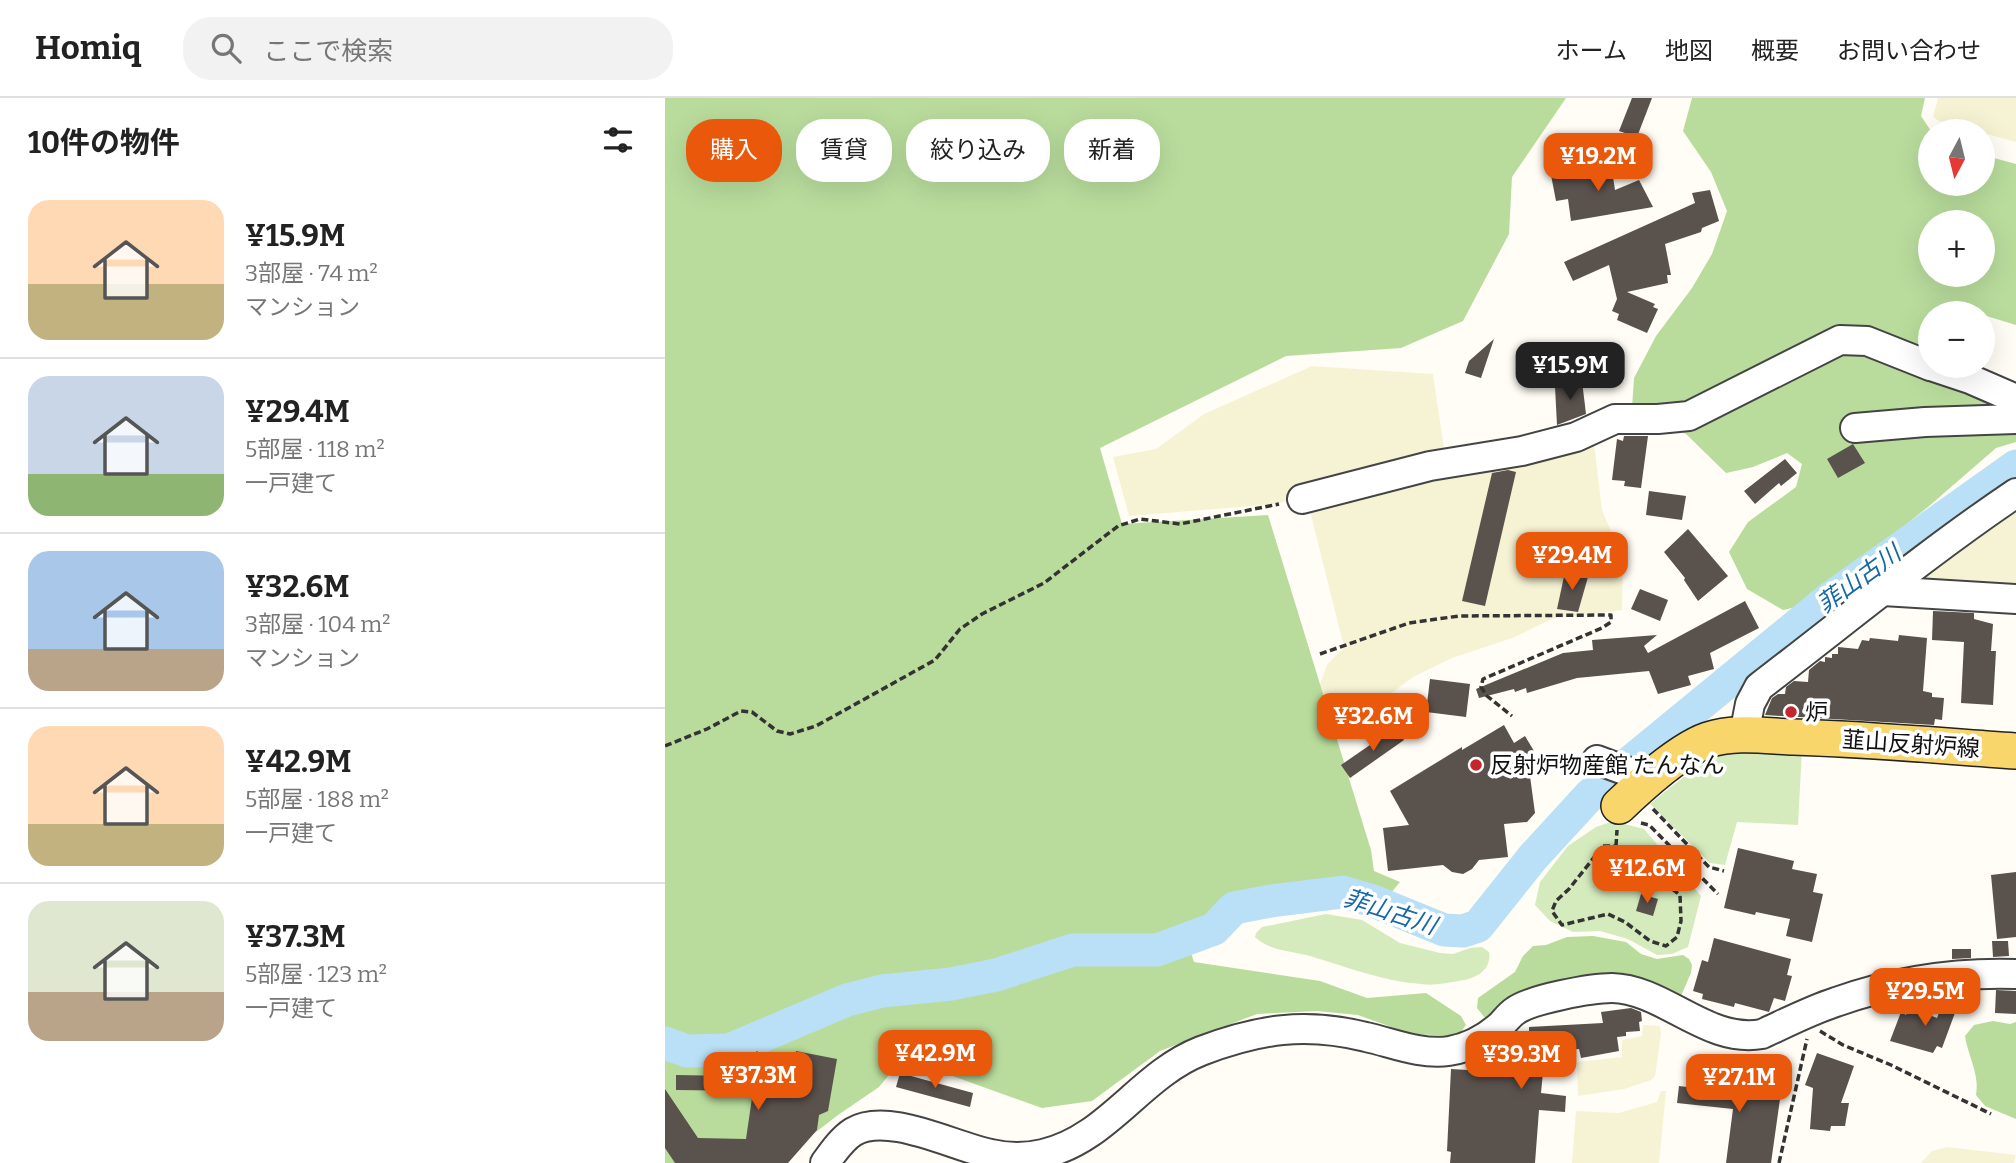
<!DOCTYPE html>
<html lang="ja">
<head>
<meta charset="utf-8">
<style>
	body { margin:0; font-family:Bitter,"Noto Sans JP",serif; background:#f2f2f2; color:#222; height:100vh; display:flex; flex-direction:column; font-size:26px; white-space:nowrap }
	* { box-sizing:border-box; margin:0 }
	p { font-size:23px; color:#767676 }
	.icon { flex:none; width:38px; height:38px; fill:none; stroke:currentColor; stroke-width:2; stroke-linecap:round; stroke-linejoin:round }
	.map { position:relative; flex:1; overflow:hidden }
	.side { display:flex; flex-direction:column; background:#fff; width:665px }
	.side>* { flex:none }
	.top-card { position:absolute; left:21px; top:21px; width:665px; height:63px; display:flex; gap:14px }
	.needle { width:46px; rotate:187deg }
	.tools { position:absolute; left:1253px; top:21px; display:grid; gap:14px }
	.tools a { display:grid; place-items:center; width:77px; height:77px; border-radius:50%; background:#fff; box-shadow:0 7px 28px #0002; font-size:35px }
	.price { position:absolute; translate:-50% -60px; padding:0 16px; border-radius:14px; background:#ea580c; color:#fff; font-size:23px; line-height:46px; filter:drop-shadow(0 2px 4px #0008) }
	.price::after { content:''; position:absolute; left:50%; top:42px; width:21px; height:16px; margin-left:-10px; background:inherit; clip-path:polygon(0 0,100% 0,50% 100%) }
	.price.active { background:#222; color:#fff }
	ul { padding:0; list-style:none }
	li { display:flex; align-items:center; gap:21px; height:175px; padding:0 28px }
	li+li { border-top:2px solid #e0e0e0 }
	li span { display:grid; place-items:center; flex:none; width:196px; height:140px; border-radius:21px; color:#555 }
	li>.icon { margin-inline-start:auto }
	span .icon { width:84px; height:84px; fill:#fffc; stroke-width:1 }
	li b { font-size:30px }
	h2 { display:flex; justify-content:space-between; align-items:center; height:84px; padding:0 28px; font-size:30px }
	.tag { padding:0 24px; border-radius:28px; background:#fff; box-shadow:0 7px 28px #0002; font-size:24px; line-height:63px }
	.tag.active { background:#ea580c; color:#fff }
	header { display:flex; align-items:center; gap:42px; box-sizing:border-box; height:98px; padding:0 35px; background:#fff; border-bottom:2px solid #e0e0e0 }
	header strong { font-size:33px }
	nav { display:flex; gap:38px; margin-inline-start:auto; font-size:24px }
	.search { width:490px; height:63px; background:#f2f2f2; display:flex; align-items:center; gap:18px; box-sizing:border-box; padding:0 24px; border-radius:28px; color:#767676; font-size:26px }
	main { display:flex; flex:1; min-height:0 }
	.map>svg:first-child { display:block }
	.farmland { fill:#f6f3d4 }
	.green { fill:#d5ebbd }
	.forest { fill:#b9dc9c; fill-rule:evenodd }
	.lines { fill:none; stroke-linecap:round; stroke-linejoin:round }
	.river { stroke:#b9e0f7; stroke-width:33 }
	.building { fill:#5a524d }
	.minor-casing { stroke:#444; stroke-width:32 }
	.major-casing { stroke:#222; stroke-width:38 }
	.path { stroke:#333; stroke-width:3.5; stroke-dasharray:7 3.5; stroke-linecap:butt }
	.minor { stroke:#fff; stroke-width:28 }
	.major { stroke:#f9d66b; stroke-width:35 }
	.poi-dot { fill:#c4262e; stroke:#fff; stroke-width:2.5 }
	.labels { text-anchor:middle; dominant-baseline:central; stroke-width:7; stroke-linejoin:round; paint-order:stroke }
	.poi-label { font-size:23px; fill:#111; stroke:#fff; text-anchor:start }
	.street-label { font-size:23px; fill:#111; stroke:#fff }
	.water-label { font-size:24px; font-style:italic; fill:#1768a6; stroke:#fff }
</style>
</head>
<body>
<header>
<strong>Homiq</strong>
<div class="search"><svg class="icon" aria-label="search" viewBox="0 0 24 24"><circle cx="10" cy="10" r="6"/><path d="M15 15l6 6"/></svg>ここで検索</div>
<nav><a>ホーム</a><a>地図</a><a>概要</a><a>お問い合わせ</a></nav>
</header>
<main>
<section class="side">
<h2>10件の物件<svg class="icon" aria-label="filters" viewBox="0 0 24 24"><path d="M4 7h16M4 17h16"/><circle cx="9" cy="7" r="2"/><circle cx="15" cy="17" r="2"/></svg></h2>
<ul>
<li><span style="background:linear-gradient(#ffd9b3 60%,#c2b280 0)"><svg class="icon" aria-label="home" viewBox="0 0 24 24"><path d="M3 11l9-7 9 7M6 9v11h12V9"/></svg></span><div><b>¥15.9M</b><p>3部屋 · 74 m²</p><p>マンション</p></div></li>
<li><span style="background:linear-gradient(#c9d6e8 70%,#8fb573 0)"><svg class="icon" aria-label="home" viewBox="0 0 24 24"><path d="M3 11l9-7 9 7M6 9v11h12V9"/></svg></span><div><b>¥29.4M</b><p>5部屋 · 118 m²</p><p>一戸建て</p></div></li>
<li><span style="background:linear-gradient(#a9c7e8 70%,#b9a48a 0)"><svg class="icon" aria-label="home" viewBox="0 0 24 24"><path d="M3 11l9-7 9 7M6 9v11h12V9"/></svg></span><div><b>¥32.6M</b><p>3部屋 · 104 m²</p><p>マンション</p></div></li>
<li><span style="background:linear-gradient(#ffd9b3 70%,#c2b280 0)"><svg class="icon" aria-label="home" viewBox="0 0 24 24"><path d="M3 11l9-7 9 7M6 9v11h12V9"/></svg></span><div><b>¥42.9M</b><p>5部屋 · 188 m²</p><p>一戸建て</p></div></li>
<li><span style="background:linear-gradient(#dfe7d0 65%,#b9a48a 0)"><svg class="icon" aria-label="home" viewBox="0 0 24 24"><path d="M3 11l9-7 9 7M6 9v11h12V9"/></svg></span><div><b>¥37.3M</b><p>5部屋 · 123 m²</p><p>一戸建て</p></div></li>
</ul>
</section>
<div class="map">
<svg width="1351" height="1065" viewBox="0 0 1351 1065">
	<rect width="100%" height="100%" fill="#fffdf5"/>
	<g class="farmland">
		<path d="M1273 0H1351V44L1318 35V33L1277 25 1268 19Z"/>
		<path d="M647 268 768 276 780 357 611 406 464 418 448 359 491 351 539 316Z"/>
		<path d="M928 338 937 412 958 461 957 512 887 521 850 539 787 560 748 579 678 631 654 589 662 567 679 549 643 405Z"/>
		<path d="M1351 413V493L1256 481 1312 438Z"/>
		<path d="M978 927 995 928 996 936 990 978 986 982 959 991 913 998 912 964 957 959V942L977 938Z"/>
		<path d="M996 993H1001L994 1065H907L911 1013 954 1015 992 1004Z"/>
		<path d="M1282 1049 1351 1057 1349 1065H1256L1267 1053Z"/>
	</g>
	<g class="green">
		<path d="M1137 651 1133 727 1072 724 1060 767 1045 765 985 706C1011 685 1042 657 1076 653 1096 650 1117 651 1137 651Z"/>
		<path d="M948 723 979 731 1036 798 1023 849 1007 856 992 857 963 841 935 833 908 834 885 823 870 807 875 784 903 748 931 729Z"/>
		<path d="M661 816 697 822 735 845 775 855 788 856 805 850 817 849 824 854C827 873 810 881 793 883 781 885 768 888 756 886 717 883 682 869 645 858 627 853 604 853 590 839L591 835 597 829Z"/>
	</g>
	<g class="forest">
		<path d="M0 0H901L847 79 844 136 798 223 736 250 621 258 435 350 457 426 603 417 706 752 709 773 735 784 725 796 672 786 568 800 519 834 529 864 655 883 702 900 761 895 796 918 801 927 793 938 746 936 693 917 652 913 592 916 495 953 427 1003 377 1010 268 971 232 967 214 989 173 1017 111 1065H0Z"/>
		<path d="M1027 0H1260L1256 18 1266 33 1265 86H1318V57L1351 66V227L1302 212 1297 215H1265V268L1351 303V344L1331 350 1263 409 1140 507 1118 512 1082 491 1064 454 1083 424 1131 389 1137 366 1122 355 1088 369 1061 375 1021 336 967 310 969 280 991 238 1027 190 1047 156 1062 113 1046 74 1018 33ZM1265 124H1318V177H1265Z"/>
		<path d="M928 838 961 844 976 856 992 861 1018 857 1024 861 1027 867 1026 875 1015 900 992 897 826 919 820 920 812 910 813 900 850 874 858 858 868 848 881 847 902 839Z"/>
		<path d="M1328 923 1345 926 1351 924V1021L1320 1008 1311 997C1315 977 1303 958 1300 938L1309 927Z"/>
	</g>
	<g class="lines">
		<path class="river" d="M0 945 22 953 64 952 182 902 217 893 286 886 331 877 408 852H492L549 831 569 810 606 803 678 794 708 803 779 832 798 833 813 828 868 759 925 697 1164 501 1351 368"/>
	</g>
	<g class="building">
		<path d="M967 0H987L972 39 954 33Z"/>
		<path d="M946 66 950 92 974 82 988 109 906 123 903 101 891 103 886 77Z"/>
		<path d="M1045 92 1054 123 1037 130 1036 134 1000 146 1006 177H1002L1003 185 962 194 990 206 988 209 993 211 982 235 952 222 954 216 947 213 952 201 944 167 908 183 899 164 1030 105 1027 95Z"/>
		<path d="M829 241 816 280 800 275 804 263Z"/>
		<path d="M917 283 921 316 892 327 890 289Z"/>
		<path d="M959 338H983L976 390 959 388 960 383 947 382 952 341 958 343Z"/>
		<path d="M1188 346 1200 365 1173 380 1162 361Z"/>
		<path d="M1120 361 1132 375 1116 388 1114 385 1090 406 1079 393Z"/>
		<path d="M843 372 851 374 820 508 797 503 827 375Z"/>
		<path d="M984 393 1021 398 1017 422 981 417Z"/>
		<path d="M1023 431 1063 478 1033 503 1019 482 1020 480 999 454Z"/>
		<path d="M900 474 923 479 913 514 892 511Z"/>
		<path d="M975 491 1003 502 995 523 966 511Z"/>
		<path d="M1080 503 1094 530 1045 555 1049 571 1023 578 1026 587 993 596 984 573 912 580 862 595 861 590 850 594 849 591 814 600 811 591 898 555 928 552 927 542 992 537 979 548 983 555Z"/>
		<path d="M1268 513 1309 515V521L1328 526 1326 553H1331L1328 607 1296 605 1299 544 1267 542Z"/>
		<path d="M1234 537 1262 540 1258 593 1267 595V599L1279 600 1277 622 1270 621 1269 627 1100 617 1107 600 1113 596H1120L1121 589 1129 583 1143 584 1144 572 1155 563 1160 564V559L1167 560V556H1173V549L1193 551 1197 542 1204 543 1205 540 1233 543Z"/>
		<path d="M765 581 805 586 801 619 761 614Z"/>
		<path d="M839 627 849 645 860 638 869 653 862 656 870 715 862 724 839 726 843 759 814 762 807 771 798 776 787 774 778 767 723 773 718 730 744 727 725 693 797 649V652Z"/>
		<path d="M731 629 739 642 685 680 676 667Z"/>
		<path d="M1073 750 1129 763 1127 771 1152 776 1148 794 1158 796 1147 844 1121 838 1125 821 1091 814 1090 817 1059 810Z"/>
		<path d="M1351 774V839L1332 841 1326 777Z"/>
		<path d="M976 796 993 801 988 818 971 813Z"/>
		<path d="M1049 840 1126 861 1122 877 1127 878 1120 903 1109 900 1104 914 1070 905 1069 909 1037 901 1038 896 1028 893 1037 862 1043 864Z"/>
		<path d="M1327 843H1343L1344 858 1328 859Z"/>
		<path d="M1287 851H1306V860L1287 861Z"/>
		<path d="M1331 892 1351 893V916L1330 915Z"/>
		<path d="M1280 899 1294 904 1277 950 1272 948 1268 955 1225 943 1236 914 1241 917 1244 909 1272 920Z"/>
		<path d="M966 910 976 914 977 923 974 924 975 933 961 934V938L952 939 954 953 916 960 914 951 880 953 876 995 901 998 900 1014 874 1012 870 1065H785L786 1054 782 1053 786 971 839 974 837 948 846 940 864 939V929L938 925 936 914Z"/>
		<path d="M92 953 105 965 129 969 131 953 172 961 163 1013 154 1017 152 1032 123 1065H10L0 1050V991L33 1040 81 1041 88 993 11 992V977L69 978Z"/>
		<path d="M1152 955 1189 968 1176 1005H1184L1180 1028H1166L1165 1033 1145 1031 1148 990 1140 987Z"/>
		<path d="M1041 964 1062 966 1060 986 1116 994 1106 1065H1061L1068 1011 1012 1005 1014 988 1038 991Z"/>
		<path d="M235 975 308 995 305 1009 231 989Z"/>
	</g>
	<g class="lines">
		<g class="minor-casing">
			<g id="minor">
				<path d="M1266 268 1305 281 1351 301"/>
				<path d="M1190 330 1260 324 1351 321"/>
				<path d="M637 401 765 368 857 353 911 339 950 321H993L1024 318 1175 242 1202 243 1265 268"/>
				<path d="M1218 493 1351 501"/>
				<path d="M1079 637 1085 606 1094 589C1179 524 1262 455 1351 395"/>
				<path d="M932 662 983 681"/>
				<path d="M160 1065C168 1054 177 1041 188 1034 223 1013 289 1049 326 1056 343 1060 361 1060 378 1056 443 1041 475 977 536 953 594 931 640 924 701 939 728 945 755 957 784 953 803 950 821 940 835 928 840 923 844 917 850 913 866 901 927 890 947 890 999 891 1042 946 1097 936 1121 925 1146 912 1171 904 1230 883 1289 874 1351 876"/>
			</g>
		</g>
		<g class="major-casing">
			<path id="major" d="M954 708C976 687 1014 652 1043 642 1070 633 1101 638 1128 639 1202 641 1277 648 1351 653"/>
		</g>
		<g class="path">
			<path d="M655 556 744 525 794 518 946 517V524L937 530 818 581 816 589 822 598 847 618"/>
			<path d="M0 648 42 631 76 613 87 614 112 633 125 636 151 628 270 562 295 531 317 516 379 485 453 428 475 421 515 426 614 406"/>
			<path d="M988 711 1044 769 1059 773"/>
			<path d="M976 725 984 727 1053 796"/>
			<path d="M938 748H951L1015 797 1016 823 1012 839 1001 848 985 843 960 824 943 816 897 827 887 813 891 803 904 791Z"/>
			<path d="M951 748 952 732"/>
			<path d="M1155 933 1178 947 1226 967 1326 1016"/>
			<path d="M1114 1065 1142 941"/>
		</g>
		<use href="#minor" class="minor"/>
		<use href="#major" class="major"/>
	</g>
	<g class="poi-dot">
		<circle cx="1126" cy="614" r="7"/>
		<circle cx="811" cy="667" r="7"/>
	</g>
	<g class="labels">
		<g class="poi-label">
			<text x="1140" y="614">炉</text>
			<text x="825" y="667">反射炉物産館 たんなん</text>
		</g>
		<g class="street-label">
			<text transform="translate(1246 646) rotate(4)">韮山反射炉線</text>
		</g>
		<g class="water-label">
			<text transform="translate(1194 481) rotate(-36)">菲山古川</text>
			<text transform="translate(725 814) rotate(18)">菲山古川</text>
		</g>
	</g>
</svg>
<div class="tools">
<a><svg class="needle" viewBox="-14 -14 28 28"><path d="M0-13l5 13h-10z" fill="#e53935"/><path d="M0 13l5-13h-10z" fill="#767676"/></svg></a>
<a>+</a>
<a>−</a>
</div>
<b class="price" style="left:933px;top:95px">¥19.2M</b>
<b class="price active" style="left:905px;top:304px">¥15.9M</b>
<b class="price" style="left:907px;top:494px">¥29.4M</b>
<b class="price" style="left:708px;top:655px">¥32.6M</b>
<b class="price" style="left:982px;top:807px">¥12.6M</b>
<b class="price" style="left:1260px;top:930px">¥29.5M</b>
<b class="price" style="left:270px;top:992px">¥42.9M</b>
<b class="price" style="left:856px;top:993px">¥39.3M</b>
<b class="price" style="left:93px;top:1014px">¥37.3M</b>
<b class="price" style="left:1074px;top:1016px">¥27.1M</b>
<div class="top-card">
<a class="tag active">購入</a>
<a class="tag">賃貸</a>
<a class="tag">絞り込み</a>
<a class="tag">新着</a>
</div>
</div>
</main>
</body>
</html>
